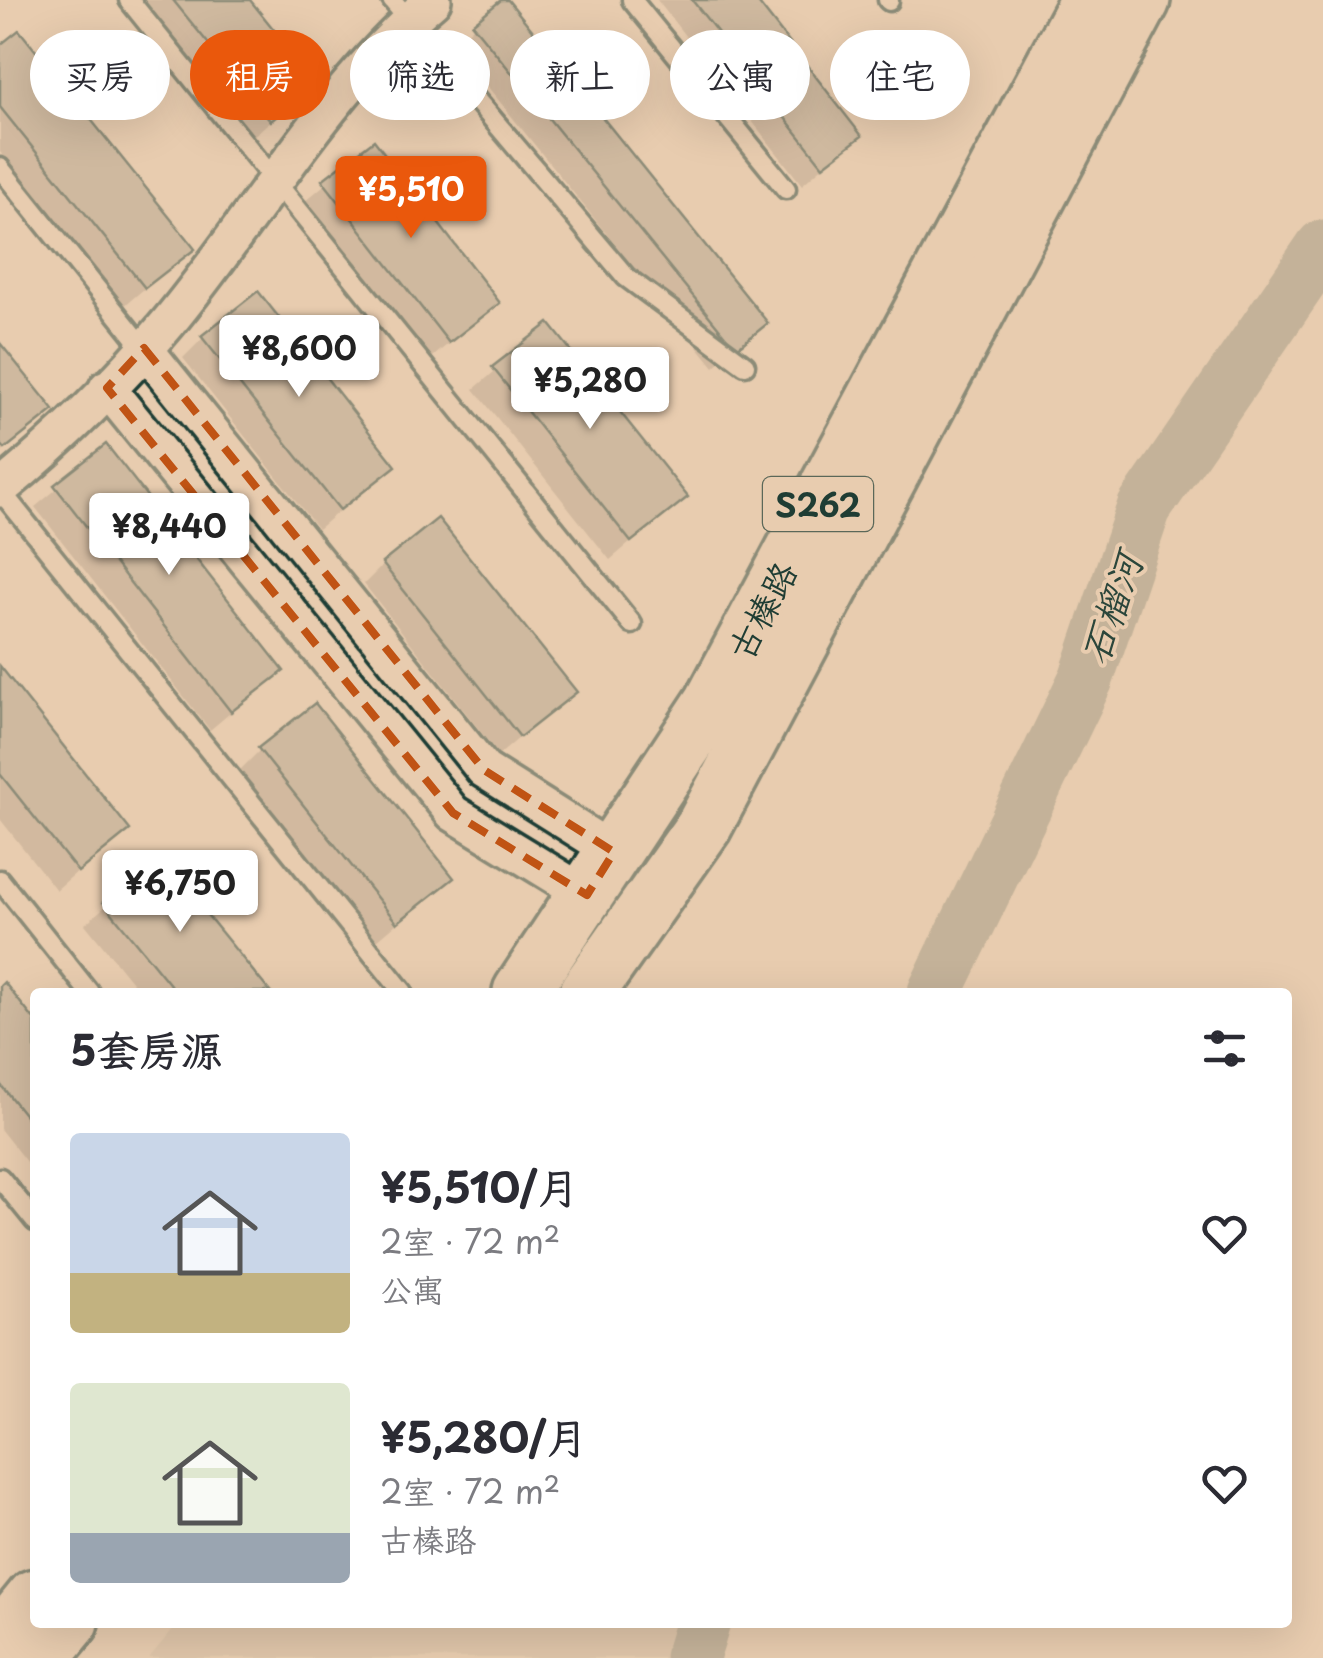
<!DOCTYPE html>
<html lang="zh">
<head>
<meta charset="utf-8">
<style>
	body { margin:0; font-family:"Playpen Sans","LXGW WenKai TC",sans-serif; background:#f2f2f3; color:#2b2b33; height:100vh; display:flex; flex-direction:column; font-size:38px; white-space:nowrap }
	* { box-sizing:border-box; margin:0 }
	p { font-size:32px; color:#7c7c81 }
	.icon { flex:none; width:55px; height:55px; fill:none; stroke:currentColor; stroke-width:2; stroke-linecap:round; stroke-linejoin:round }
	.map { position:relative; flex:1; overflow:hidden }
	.sheet { position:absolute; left:30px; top:988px; width:1262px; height:640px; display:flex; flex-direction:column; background:#fff; border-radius:10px; box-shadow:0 10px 40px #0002 }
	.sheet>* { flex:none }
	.banner { position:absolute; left:30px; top:30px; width:1265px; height:90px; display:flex; gap:20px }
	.price { position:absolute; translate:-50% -85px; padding:0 22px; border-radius:10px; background:#fff; color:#222; font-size:32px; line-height:65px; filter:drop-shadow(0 2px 5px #0008) }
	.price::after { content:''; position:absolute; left:50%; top:60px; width:30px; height:22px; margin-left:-15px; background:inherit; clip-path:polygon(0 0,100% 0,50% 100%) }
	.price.active { background:#ea580c; color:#fff }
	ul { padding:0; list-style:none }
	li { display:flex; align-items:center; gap:30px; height:250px; padding:0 40px }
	li span { display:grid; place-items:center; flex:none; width:280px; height:200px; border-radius:10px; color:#555 }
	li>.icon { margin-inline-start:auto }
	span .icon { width:120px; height:120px; fill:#fffc; stroke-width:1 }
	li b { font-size:42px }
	h2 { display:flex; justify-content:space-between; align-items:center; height:120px; padding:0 40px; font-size:42px }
	.chip { padding:0 35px; border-radius:45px; background:#fff; box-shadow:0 10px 40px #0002; font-size:35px; line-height:90px }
	.chip.active { background:#ea580c; color:#fff }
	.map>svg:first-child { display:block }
	.built { fill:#d4bda2 }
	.shadow { fill:#0003 }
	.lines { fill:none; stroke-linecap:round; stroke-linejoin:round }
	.river { stroke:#99937e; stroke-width:55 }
	.building { fill:#b1a38c; stroke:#1f3d34; stroke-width:2.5 }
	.service-casing { stroke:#1f3d34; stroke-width:25 }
	.minor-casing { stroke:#1f3d34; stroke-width:42 }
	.primary-casing { stroke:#1f3d34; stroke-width:62 }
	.service { stroke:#e8ccaf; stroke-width:18 }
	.minor { stroke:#e8ccaf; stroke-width:35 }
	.primary { stroke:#e8ccaf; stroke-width:55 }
	.marked { fill:none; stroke:#c05314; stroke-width:8; stroke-dasharray:20 12; stroke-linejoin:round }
	.labels { text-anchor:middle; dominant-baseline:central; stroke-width:8; stroke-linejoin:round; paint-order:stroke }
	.shield { fill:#e8ccaf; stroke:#5b6859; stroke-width:2.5 }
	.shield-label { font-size:32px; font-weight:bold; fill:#1f3d34 }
	.street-label { font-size:35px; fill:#1f3d34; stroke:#e8ccaf }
	.water-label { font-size:38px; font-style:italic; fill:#2b463b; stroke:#e8ccaf }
</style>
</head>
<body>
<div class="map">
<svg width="1323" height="1658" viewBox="0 0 1323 1658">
	<rect width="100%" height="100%" fill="#e8ccaf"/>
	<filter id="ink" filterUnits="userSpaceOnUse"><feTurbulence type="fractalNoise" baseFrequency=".01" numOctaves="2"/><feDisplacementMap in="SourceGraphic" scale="20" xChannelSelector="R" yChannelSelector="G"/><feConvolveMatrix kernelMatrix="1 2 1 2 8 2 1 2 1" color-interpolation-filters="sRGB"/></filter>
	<g filter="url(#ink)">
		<path class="built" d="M179 1622H676V1623L666 1658H149Z"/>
		<g class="shadow">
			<path d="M137 0H247L314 83 250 139Z"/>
			<path d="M657 0H753L859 135 802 185Z"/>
			<path d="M474 26 765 323 714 367 454 45Z"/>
			<path d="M0 48 191 249 124 306 0 152Z"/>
			<path d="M373 144 497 303 428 361 304 202Z"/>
			<path d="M548 326 684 497 610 560 474 389Z"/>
			<path d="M203 338 393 465 318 529 183 358Z"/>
			<path d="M0 347 51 410 0 454Z"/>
			<path d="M106 448 280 671 210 730 35 507Z"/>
			<path d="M384 564 573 692 499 755 364 584Z"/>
			<path d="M0 670 127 829 56 890 0 819Z"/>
			<path d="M260 750 450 878 376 941 240 770Z"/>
			<path d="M159 860 266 992H140L85 924Z"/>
			<path d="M0 989 35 1025V1173L0 1129Z"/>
		</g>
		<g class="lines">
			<g class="river">
				<path d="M935 992 1086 679 1144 508 1323 247"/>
				<path d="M692 1658 703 1622"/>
			</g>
		</g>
		<g class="building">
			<path d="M173 0H250L317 83 271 121Z"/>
			<path d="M501 0H508L768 323 736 349 472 24Z"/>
			<path d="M692 0H756L862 136 823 166Z"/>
			<path d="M19 30 195 249 145 288 0 107V45Z"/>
			<path d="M374 140 500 303 449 343 322 180Z"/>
			<path d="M258 291 396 466 340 510 201 336Z"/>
			<path d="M549 323 688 497 631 542 492 367Z"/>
			<path d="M0 343 54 410 5 449 0 443Z"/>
			<path d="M106 444 284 671 231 712 54 485Z"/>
			<path d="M438 518 577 692 520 737 382 563Z"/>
			<path d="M0 666 130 830 78 872 0 774Z"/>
			<path d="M315 703 454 878 397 923 258 748Z"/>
			<path d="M160 857 270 992H176L103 902Z"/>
			<path d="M4 982 35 1021V1128L0 1084V986Z"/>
		</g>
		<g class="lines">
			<g class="service-casing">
				<g id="service">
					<path d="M129 0 632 624"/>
					<path d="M392 0 626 277 745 365"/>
					<path d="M632 0 786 189"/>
					<path d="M888 0 889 1"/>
					<path d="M0 168 144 348"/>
					<path d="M0 490 403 992"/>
					<path d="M0 880 89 992"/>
					<path d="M0 1178 35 1221"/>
				</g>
			</g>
			<g class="minor-casing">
				<g id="minor">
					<path d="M144 348 484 770 614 852"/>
					<path d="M107 388 453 813 587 895"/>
					<path d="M0 489C61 439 118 383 168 323 257 216 326 90 433 0"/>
				</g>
			</g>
			<g class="primary-casing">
				<g id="primary">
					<path d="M521 992 712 703 1088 0"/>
					<path d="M587 992 704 826 1142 0"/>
					<path d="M0 1640 35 1597"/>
					<path d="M41 1658 71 1622"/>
				</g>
			</g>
			<use href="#service" class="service"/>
			<use href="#minor" class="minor"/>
			<use href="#primary" class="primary"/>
		</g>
	</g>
	<path d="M0 0H1323V1658H0ZM144 348 484 770 614 852 587 895 453 813 107 388Z" fill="#e8ccaf" fill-opacity=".55" fill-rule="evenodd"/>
	<path class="marked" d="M144 348 484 770 614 852 587 895 453 813 107 388Z"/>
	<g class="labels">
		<rect class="shield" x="763" y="477" width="110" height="54" rx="8"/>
		<g class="shield-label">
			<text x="818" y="504">S262</text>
		</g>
		<g class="street-label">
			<text transform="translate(761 610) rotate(-62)">古榛路</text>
		</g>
		<g class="water-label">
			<text transform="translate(1110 608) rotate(-71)">石榴河</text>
		</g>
	</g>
</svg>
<b class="price active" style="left:411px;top:241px">¥5,510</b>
<b class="price" style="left:299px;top:400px">¥8,600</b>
<b class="price" style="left:590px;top:432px">¥5,280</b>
<b class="price" style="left:169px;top:578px">¥8,440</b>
<b class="price" style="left:180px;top:935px">¥6,750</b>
<div class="banner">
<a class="chip">买房</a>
<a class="chip active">租房</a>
<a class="chip">筛选</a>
<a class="chip">新上</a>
<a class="chip">公寓</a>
<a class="chip">住宅</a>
</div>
<section class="sheet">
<h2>5套房源<svg class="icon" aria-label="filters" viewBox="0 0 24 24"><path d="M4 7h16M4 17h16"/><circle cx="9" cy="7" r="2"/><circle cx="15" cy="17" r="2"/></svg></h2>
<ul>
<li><span style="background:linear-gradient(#c9d6e8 70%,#c2b280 0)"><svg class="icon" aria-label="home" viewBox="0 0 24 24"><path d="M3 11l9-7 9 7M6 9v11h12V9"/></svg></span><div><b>¥5,510/月</b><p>2室 · 72 m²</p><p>公寓</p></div><svg class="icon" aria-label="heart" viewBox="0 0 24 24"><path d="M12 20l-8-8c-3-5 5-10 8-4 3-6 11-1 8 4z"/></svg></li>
<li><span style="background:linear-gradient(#dfe7d0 75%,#9aa5b1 0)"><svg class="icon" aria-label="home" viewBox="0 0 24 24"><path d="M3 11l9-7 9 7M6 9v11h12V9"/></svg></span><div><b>¥5,280/月</b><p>2室 · 72 m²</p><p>古榛路</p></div><svg class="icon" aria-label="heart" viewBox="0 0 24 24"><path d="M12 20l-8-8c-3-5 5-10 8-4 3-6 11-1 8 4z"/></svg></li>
</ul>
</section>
</div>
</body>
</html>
